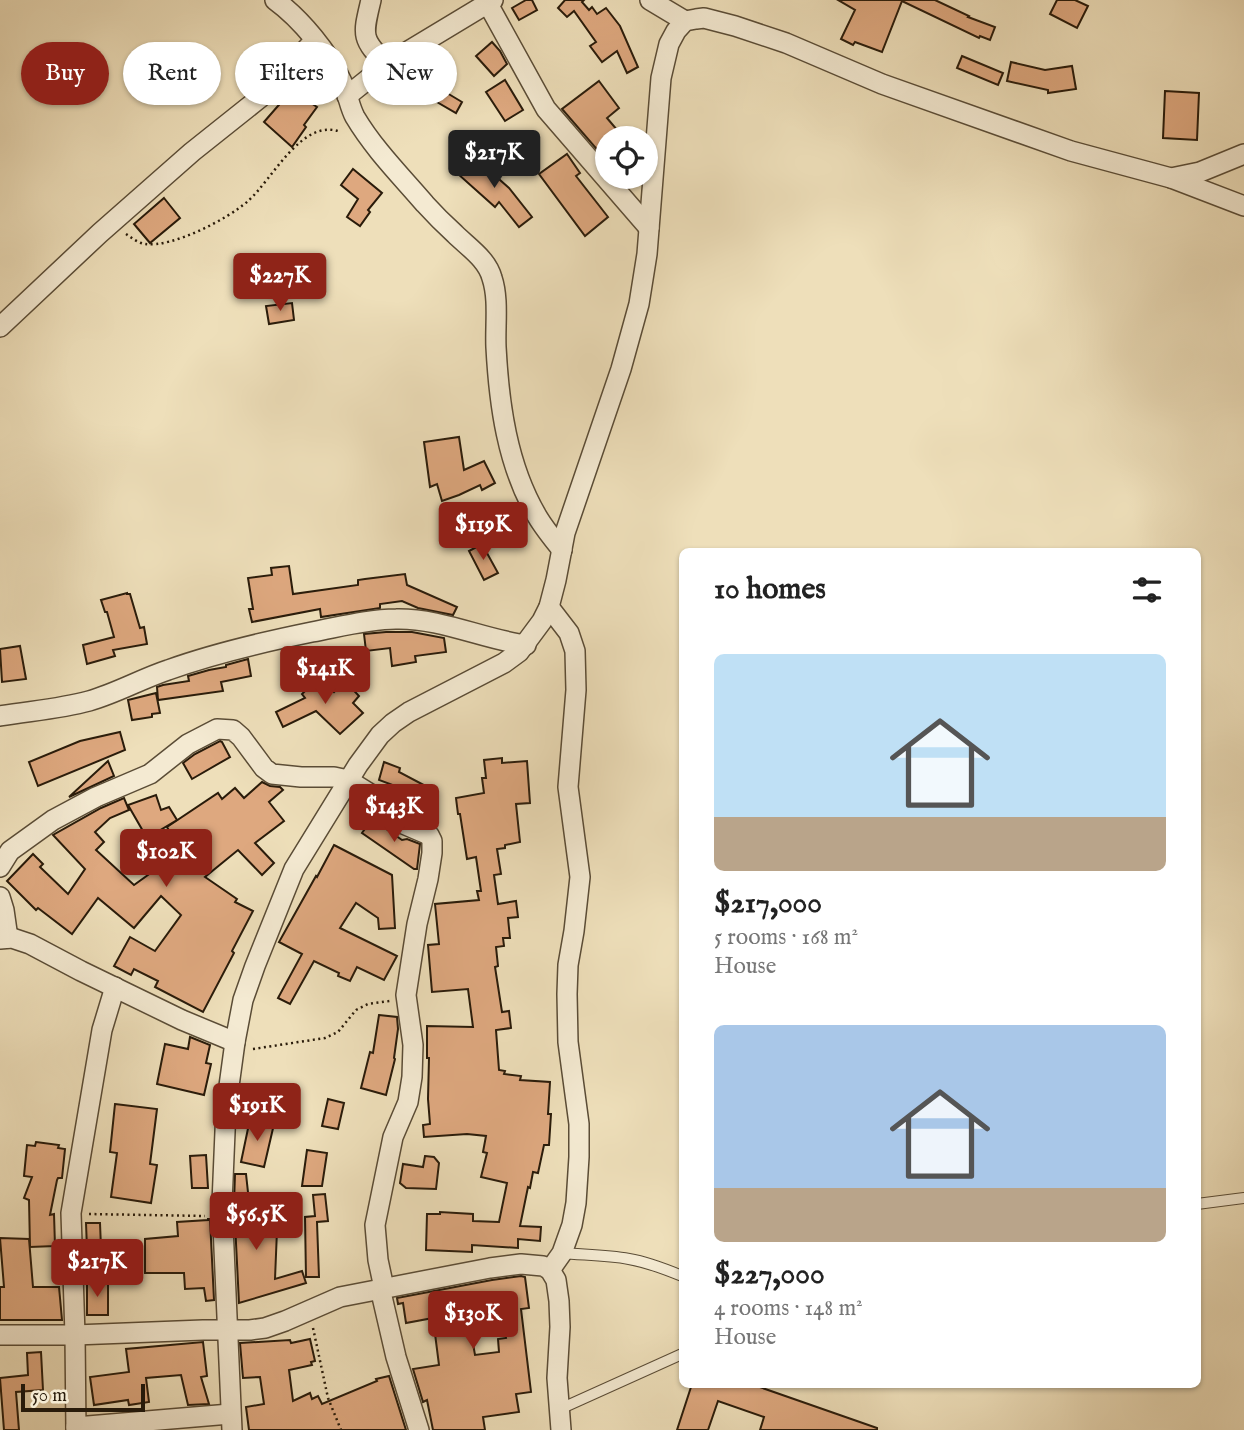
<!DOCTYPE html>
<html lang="en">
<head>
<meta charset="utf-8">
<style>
	body { margin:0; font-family:"IM FELL English",serif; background:#f6f6f6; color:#222; height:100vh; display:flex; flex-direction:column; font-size:26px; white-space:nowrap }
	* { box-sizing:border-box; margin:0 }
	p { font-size:23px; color:#767676 }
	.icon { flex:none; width:38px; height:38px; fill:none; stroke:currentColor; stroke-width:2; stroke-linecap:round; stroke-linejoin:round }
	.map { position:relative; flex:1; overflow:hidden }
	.sheet { position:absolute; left:679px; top:548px; width:522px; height:840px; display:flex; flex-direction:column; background:#fff; border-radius:10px; box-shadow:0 2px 5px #0004 }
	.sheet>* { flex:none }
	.banner { position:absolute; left:21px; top:42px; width:553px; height:63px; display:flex; gap:14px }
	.buttons { position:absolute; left:595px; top:126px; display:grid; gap:14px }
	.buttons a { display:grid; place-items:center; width:63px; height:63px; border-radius:50%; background:#fff; box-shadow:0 2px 5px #0004; font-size:35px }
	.scale { position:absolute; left:21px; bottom:18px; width:124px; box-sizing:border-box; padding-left:7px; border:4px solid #291b0a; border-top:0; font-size:19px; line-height:24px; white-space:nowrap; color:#291b0a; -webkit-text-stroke:5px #f4ead2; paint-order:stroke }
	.price { position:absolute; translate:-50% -60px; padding:0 16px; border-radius:7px; background:#8f2418; color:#fff; font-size:23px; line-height:46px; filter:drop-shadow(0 2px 4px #0008) }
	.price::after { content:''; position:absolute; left:50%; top:42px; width:21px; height:16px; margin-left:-10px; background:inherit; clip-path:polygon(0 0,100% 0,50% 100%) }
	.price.current { background:#222; color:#fff }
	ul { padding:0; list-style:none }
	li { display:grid; align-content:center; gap:14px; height:371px; padding:0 35px }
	li span { display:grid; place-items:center; height:217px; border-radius:10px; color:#555 }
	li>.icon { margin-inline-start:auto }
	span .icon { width:126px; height:126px; fill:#fffc; stroke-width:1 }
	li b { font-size:30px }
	h2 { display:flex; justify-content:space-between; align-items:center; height:84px; padding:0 35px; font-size:30px }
	.chip { padding:0 24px; border-radius:32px; background:#fff; box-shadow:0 2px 5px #0004; font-size:24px; line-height:63px }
	.chip.current { background:#8f2418; color:#fff }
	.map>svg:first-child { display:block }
	.building { fill:#dea87f; stroke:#291b0a; stroke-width:2; fill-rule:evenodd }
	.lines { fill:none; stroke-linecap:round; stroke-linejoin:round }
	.service-casing { stroke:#5a4c36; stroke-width:12 }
	.minor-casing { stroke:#5a4c36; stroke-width:22 }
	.path { stroke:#291b0a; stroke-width:2.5; stroke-dasharray:2 3.5; stroke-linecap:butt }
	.service { stroke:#f4ead2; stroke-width:10 }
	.minor { stroke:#f4ead2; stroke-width:19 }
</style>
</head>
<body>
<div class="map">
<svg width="1244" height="1430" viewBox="0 0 1244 1430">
	<rect width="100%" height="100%" fill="#eedfba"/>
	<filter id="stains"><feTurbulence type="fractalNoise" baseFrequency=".00286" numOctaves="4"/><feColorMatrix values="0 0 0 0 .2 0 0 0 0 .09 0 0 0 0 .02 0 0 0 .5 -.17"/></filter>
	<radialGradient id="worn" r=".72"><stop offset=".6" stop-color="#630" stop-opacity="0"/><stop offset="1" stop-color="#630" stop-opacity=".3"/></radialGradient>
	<g class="building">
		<path d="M526 0H532L537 10 519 20 512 8Z"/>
		<path d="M565 0H584L582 2 589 10 592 7 597 14 606 8 620 26 638 67 627 73 617 51 602 62 590 46 596 42 574 11 567 17 558 8Z"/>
		<path d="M838 0H935L969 16 968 17 995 27 990 40 980 36 979 38 902 1 882 52 855 42 853 45 841 39 855 10Z"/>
		<path d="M1057 0H1075L1088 6 1077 28 1050 14Z"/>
		<path d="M492 42 500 51 507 64 494 76 476 56Z"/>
		<path d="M962 56 1003 73 998 85 957 68Z"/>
		<path d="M1011 62 1045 70 1072 66 1076 89 1048 93V90L1007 81Z"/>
		<path d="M304 71 316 80 302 97 317 107 304 125 306 127 292 147 264 122 291 91 289 89Z"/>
		<path d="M505 80 523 110 505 121 486 92Z"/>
		<path d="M599 81 619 108 607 118 618 131 607 138V161L562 109Z"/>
		<path d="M437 87 462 102 456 113 430 98Z"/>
		<path d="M1165 91 1199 93 1197 140 1163 138Z"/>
		<path d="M567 154 580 173 576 176 608 217 585 236 539 174Z"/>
		<path d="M473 156 509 188 532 217 519 227 499 202 495 207 458 174Z"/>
		<path d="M353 169 382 193 368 210 370 212 360 226 347 217 358 199 341 185Z"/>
		<path d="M164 198 180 218 150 243 134 224Z"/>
		<path d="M292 303 294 320 269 324 266 306Z"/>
		<path d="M459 437 464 470 484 461 495 483 482 490 480 485 459 495 442 501 437 484 430 487 424 442Z"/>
		<path d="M482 544 498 573 484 580 469 551Z"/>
		<path d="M289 566 293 594 358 585V580L365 579 405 574 407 585 457 607 453 615 418 608 402 601 380 604V608L321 617 320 609 252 622 249 609H253L248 578 272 575 271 568Z"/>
		<path d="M127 593V594H130L140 628 144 627 147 644 113 650 115 656 87 664 83 645 114 637 107 612H105L101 600Z"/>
		<path d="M386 632H412L444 638 446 652 415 656 416 662 392 666 390 648 366 651 364 634Z"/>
		<path d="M20 646 26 679 2 682 0 649Z"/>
		<path d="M248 659 251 676 221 682 223 691 158 700 157 687 163 685 189 681 188 676 209 670 226 667V665Z"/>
		<path d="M319 677 334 692 345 681 359 696 353 703 363 713 340 734 316 711 283 727 276 712 305 698 302 694Z"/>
		<path d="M156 693 160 713 152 714V717L132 720 128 700Z"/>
		<path d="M120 732 125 750 38 786 29 762 80 741Z"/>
		<path d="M220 741 222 742 230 757 192 779 183 763 195 754Z"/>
		<path d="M502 758V763L527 761 530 803 516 804 520 842 505 845V848L497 849 501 874 494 875 498 904 516 901 518 917 508 918 510 938H503L504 946 496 947 498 966 495 967 502 1012 509 1011 511 1028 496 1030 499 1070 505 1071 504 1074 521 1076 520 1080 550 1082 548 1114H551L549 1145H544L538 1173 533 1172 530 1188 528 1187 520 1226 541 1227 540 1241 518 1239V1248L472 1245V1252L426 1250 427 1214H440V1212L473 1214V1221L499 1222 507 1183 481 1177 487 1153 483 1152 486 1136 467 1134 424 1137 423 1125 430 1124 428 1099 429 1058H427V1026L473 1027 468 989 432 992 428 945 439 944 435 904 479 900 477 891H481L476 857 467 859 460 814H458L456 798 484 793 482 778H486L484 760Z"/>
		<path d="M108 761 114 776 69 797Z"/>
		<path d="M384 762 400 768 399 772 437 792 434 799 419 794 414 805 394 794 398 787 379 780Z"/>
		<path d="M262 782 270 786 280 787 283 790 269 802 284 821 255 843 274 863 262 875 238 850 205 877 237 899 235 902 253 911 232 951 234 953 203 1012 155 987 158 981 134 969 131 975 114 966 130 937 155 951 181 915 161 896 134 928 98 898 72 934 38 908 36 910 7 881 33 854 43 864 40 867 68 894 85 869 53 835 101 808 124 798 129 810 110 818 95 832 104 842 96 850 134 885 166 862 180 850 167 827 218 793 222 799 235 788 244 798Z"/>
		<path d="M156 795 161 810 169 807 177 820 147 838 128 805Z"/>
		<path d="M372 819 402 840 407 839 420 844 417 869H414L362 833Z"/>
		<path d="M334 845 392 875 395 928 379 929 378 918 356 903 340 928 397 956 384 980 357 967 350 981 338 976 339 973 314 961 290 1004 278 998 302 954 279 942 316 876 317 877Z"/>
		<path d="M379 1015 397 1017 398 1029 394 1058 395 1059 386 1095 361 1088 370 1052 373 1053Z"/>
		<path d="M190 1037 210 1045 206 1063 211 1064 204 1095 157 1084 165 1044 188 1049Z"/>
		<path d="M278 1092 294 1095 288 1126 272 1122Z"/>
		<path d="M328 1099 344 1103 338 1129 322 1126Z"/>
		<path d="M115 1104 157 1109 150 1164 157 1165 151 1203 111 1197 117 1153 110 1152Z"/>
		<path d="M250 1119 274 1124 264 1167 241 1162Z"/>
		<path d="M36 1142 59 1145 58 1148 65 1149 62 1178H58L57 1180 50 1215 54 1214 55 1246 30 1247 29 1200 24 1198 32 1177 24 1176 27 1145 35 1146Z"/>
		<path d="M307 1150 327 1153 322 1186H302Z"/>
		<path d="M206 1155 208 1188H192L190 1156Z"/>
		<path d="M425 1156 434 1157 439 1163 436 1189 406 1188 400 1183 403 1164 423 1167Z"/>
		<path d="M235 1174H246L252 1229 271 1226 272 1230H277L275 1279 302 1271 306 1283 239 1303 234 1203Z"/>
		<path d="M325 1194 328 1221 317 1222 319 1277H306L305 1217 315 1216 313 1195Z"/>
		<path d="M208 1219H210L214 1300 206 1301 204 1288 185 1289 184 1273H145V1239L178 1236 177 1222 208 1220Z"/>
		<path d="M86 1223H100L101 1248 87 1249Z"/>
		<path d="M0 1238 29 1239 33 1287H59L62 1320H0V1287H4Z"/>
		<path d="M521 1276 525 1277 529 1308 521 1309 531 1392 516 1394 519 1412 483 1417 485 1430H433L427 1400 423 1402 413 1369 439 1365 433 1318 406 1323 403 1303 398 1304 397 1298 492 1280ZM499 1306 500 1312 502 1311 506 1338 498 1339 499 1352 475 1355 467 1310Z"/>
		<path d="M87 1282 108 1283V1315H87Z"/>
		<path d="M310 1339 315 1361 311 1362 312 1365 289 1370 293 1401 310 1393 312 1399 318 1396 322 1404 377 1381 376 1379 389 1376 406 1430H249L246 1407 264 1404 260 1377 243 1378 240 1343 290 1340 291 1343Z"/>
		<path d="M203 1342 207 1376 201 1377 209 1404 188 1405 181 1375 146 1378 149 1402 129 1405 128 1400 94 1405 90 1377 129 1372 126 1349Z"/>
		<path d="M41 1352 43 1390 16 1392 19 1430H4L0 1378 28 1375 27 1353Z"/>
		<path d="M692 1384H751L877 1428V1430H760L764 1417 718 1401 708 1430H677Z"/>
	</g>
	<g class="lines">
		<g class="service-casing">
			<g id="service">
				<path d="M1197 1204 1244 1198"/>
				<path d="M562 1253C584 1255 607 1255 629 1259 647 1262 665 1269 682 1276"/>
				<path d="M560 1409 682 1354"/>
			</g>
		</g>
		<g class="minor-casing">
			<g id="minor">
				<path d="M275 0C301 19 329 53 342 82 348 93 349 106 355 117 374 149 401 176 425 204 434 214 444 224 455 234 468 247 487 259 492 278 499 299 495 325 496 347 499 404 507 465 537 516 544 528 553 539 562 550"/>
				<path d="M371 0C363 34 360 39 387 64"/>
				<path d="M650 0 685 21"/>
				<path d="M488 4 546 109 649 228"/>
				<path d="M347 96 387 64 493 0"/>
				<path d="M1171 178 1244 206"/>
				<path d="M0 327 100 233 192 152 261 97 315 40"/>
				<path d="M549 607 569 633 575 651 576 690 568 787 580 877 574 931 568 965 567 994 568 1042 579 1124V1157L576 1203 572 1225 562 1253 550 1270"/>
				<path d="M0 716C29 711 60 709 89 701 117 693 141 679 168 670 215 653 263 642 312 632 339 627 368 619 396 619 441 618 482 639 526 645"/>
				<path d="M0 867 10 851 53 820 96 797 150 774 188 744 217 729 233 730 241 737 264 768 272 774 301 777H334L348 780 377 798 394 820 429 835 432 841V853L428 879 417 924 406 995 413 1045 412 1077 408 1102 393 1137 375 1225 378 1260 384 1288"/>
				<path d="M0 897 4 910 8 938"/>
				<path d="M0 939 12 938 30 944 81 971 182 1020 235 1042"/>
				<path d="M380 1288 396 1357 419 1430"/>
				<path d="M0 1335H75L203 1330H250L265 1328 285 1321 340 1297 490 1268 521 1264 543 1266 550 1270 556 1280 559 1301 560 1327 557 1378 561 1430"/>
				<path d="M76 1427 230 1414"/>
				<path d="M76 1430 75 1335 71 1213 102 1030 115 987"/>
				<path d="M232 1430 222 1203 226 1108 235 1042 243 1000 255 966 294 869 358 765 380 735 393 723 409 712 504 663 519 652 542 621 549 607 556 580 565 533 621 369 639 304 647 254 661 78 669 44 676 31 685 21 696 19 704 18 735 26 786 43 882 84 1071 151 1171 178 1200 172 1244 154"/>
			</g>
		</g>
		<g class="path">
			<path d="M126 234C132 238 138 243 145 244 172 248 228 219 248 201 273 179 302 117 341 132"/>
			<path d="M253 1049 325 1038 338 1032 356 1010 368 1004 390 1001"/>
			<path d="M89 1214 205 1216"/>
			<path d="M313 1328 328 1398 341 1430"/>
		</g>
		<use href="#service" class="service"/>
		<use href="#minor" class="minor"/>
	</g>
	<rect width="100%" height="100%" filter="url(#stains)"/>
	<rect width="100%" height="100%" fill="url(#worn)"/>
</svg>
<div class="buttons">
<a><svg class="icon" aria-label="locate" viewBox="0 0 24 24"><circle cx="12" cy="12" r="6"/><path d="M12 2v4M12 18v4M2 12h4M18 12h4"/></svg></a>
</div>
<div class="scale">50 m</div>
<b class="price current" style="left:494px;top:190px">$217K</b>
<b class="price" style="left:280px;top:313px">$227K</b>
<b class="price" style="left:483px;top:562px">$119K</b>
<b class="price" style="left:325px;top:706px">$141K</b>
<b class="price" style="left:394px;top:844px">$143K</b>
<b class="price" style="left:166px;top:889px">$102K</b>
<b class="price" style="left:257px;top:1143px">$191K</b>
<b class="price" style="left:256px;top:1252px">$56.5K</b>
<b class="price" style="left:97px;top:1299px">$217K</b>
<b class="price" style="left:473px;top:1351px">$130K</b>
<div class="banner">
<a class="chip current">Buy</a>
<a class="chip">Rent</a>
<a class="chip">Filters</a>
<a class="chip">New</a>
</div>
<section class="sheet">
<h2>10 homes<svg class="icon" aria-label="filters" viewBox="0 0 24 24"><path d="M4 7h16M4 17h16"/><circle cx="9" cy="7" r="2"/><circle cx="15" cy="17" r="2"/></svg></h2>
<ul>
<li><span style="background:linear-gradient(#bfe0f5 75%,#b9a48a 0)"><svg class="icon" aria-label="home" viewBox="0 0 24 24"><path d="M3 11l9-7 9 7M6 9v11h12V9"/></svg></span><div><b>$217,000</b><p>5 rooms · 168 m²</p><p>House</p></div></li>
<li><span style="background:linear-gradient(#a9c7e8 75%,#b9a48a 0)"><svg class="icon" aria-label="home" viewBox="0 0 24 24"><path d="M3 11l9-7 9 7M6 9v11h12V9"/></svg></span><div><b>$227,000</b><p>4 rooms · 148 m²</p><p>House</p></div></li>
</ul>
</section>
</div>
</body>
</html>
